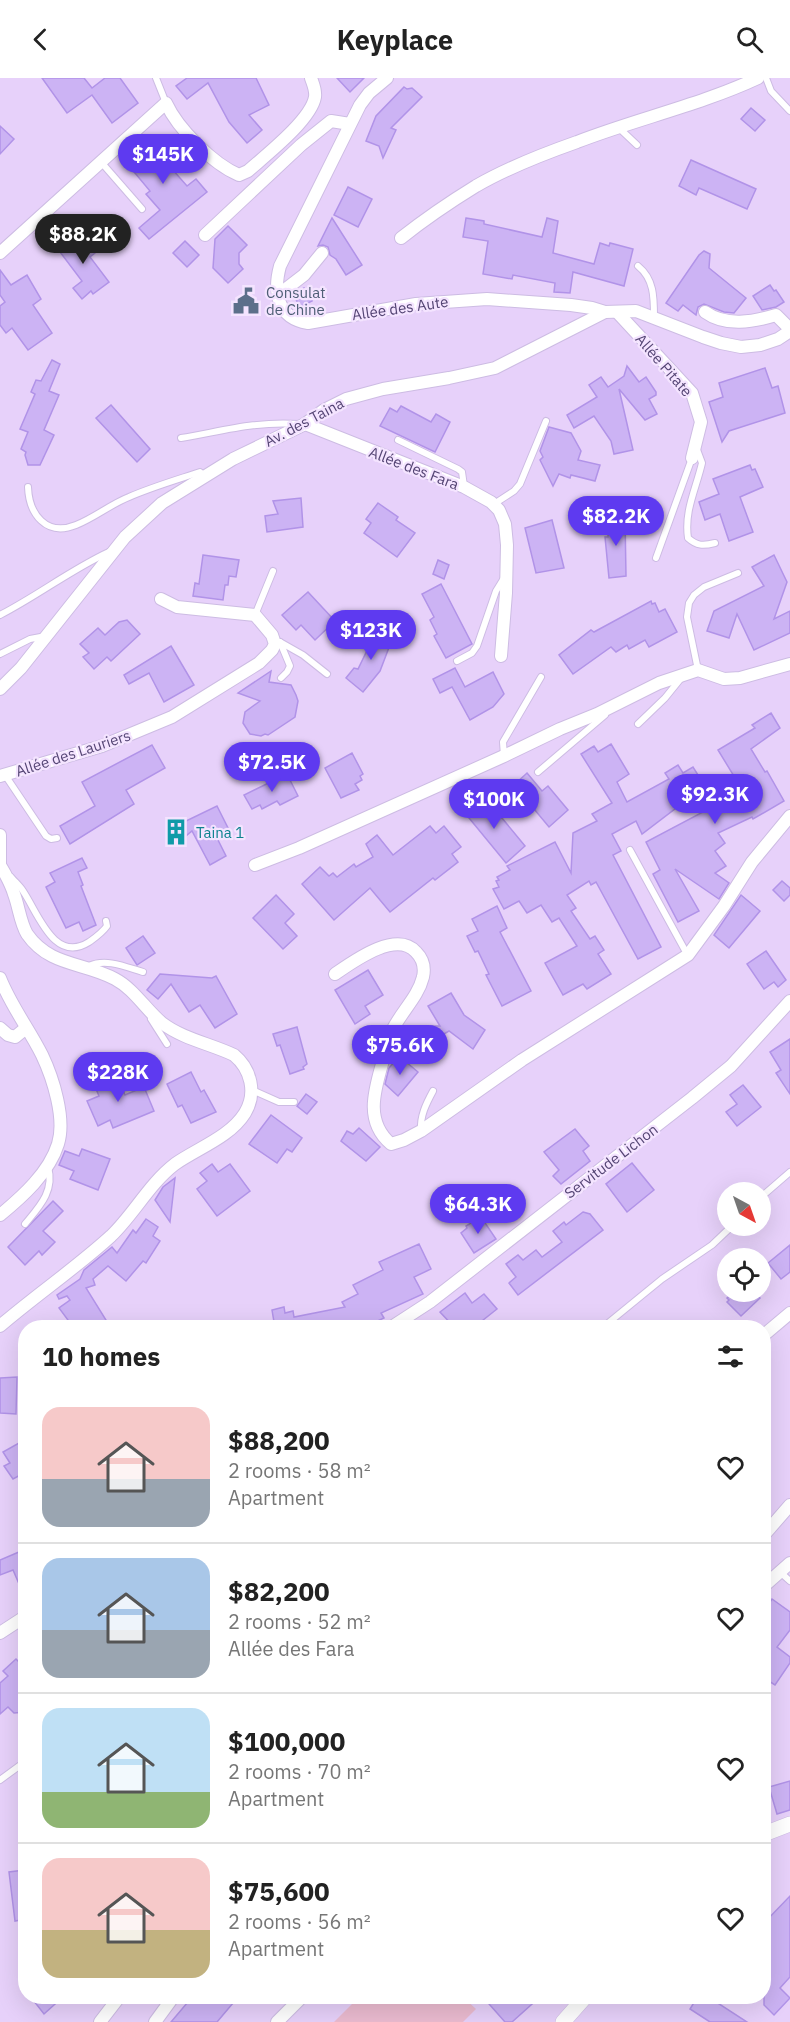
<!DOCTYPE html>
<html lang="en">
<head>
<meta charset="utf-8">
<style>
	body { margin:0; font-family:"IBM Plex Sans",sans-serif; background:#f6f6f6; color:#222; height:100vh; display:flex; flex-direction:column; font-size:22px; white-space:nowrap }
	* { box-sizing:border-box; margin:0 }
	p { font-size:20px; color:#767676 }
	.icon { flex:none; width:33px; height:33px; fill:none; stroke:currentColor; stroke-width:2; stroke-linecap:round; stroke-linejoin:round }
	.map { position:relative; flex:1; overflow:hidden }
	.panel { position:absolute; left:18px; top:1242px; width:753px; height:684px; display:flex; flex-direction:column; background:#fff; border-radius:24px; box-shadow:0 6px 24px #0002 }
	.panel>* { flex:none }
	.needle { width:39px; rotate:140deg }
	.controls { position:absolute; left:717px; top:1104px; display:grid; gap:12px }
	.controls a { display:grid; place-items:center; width:54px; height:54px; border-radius:50%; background:#fff; box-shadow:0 6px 24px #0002; font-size:30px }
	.price { position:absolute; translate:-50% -51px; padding:0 14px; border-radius:21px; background:#5e3af0; color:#fff; font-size:20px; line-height:39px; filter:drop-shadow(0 2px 3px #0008) }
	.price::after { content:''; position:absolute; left:50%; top:36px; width:18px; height:14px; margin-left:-9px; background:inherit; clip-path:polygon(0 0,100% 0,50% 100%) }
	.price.on { background:#222; color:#fff }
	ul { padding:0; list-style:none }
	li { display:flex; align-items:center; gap:18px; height:150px; padding:0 24px }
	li+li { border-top:2px solid #e0e0e0 }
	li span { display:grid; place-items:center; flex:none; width:168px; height:120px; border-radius:18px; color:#555 }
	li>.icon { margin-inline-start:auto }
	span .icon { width:72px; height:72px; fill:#fffc; stroke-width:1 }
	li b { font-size:26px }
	h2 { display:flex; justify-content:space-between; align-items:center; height:72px; padding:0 24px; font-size:26px }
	header { display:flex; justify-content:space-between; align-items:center; height:78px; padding:0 24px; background:#fff; font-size:27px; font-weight:700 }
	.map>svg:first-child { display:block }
	.residential { fill:#e7d1fa; fill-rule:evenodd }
	.park { fill:#ebbbd0 }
	.building { fill:#ccb3f4; stroke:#b193e8; stroke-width:1.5 }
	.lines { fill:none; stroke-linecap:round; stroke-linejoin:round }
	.service-casing { stroke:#cdbce3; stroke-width:8 }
	.minor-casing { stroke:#cdbce3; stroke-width:14 }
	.tertiary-casing { stroke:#cdbce3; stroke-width:16 }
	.service { stroke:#fff; stroke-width:6 }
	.minor { stroke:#fff; stroke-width:12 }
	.tertiary { stroke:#fff; stroke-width:15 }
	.labels { text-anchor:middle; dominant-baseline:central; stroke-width:4.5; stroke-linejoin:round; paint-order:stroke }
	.service-label { font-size:15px; fill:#4e5e75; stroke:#f4e4ff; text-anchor:start }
	.street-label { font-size:15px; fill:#544574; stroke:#f4e4ff }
	.culture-label { font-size:15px; fill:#0d838f; stroke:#f4e4ff; text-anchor:start }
</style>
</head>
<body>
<header><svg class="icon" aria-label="back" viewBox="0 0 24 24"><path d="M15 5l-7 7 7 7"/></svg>Keyplace<svg class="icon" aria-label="search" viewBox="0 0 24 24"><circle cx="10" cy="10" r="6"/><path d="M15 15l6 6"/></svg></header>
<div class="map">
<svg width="790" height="1944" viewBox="0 0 790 1944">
	<rect width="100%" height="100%" fill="#f0ddfe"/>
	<path class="residential" d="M0 0H790V1944H0ZM728 1114H760V1148H728ZM728 1180H760V1214H728ZM26 1250H764V1918H26Z"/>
	<path class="park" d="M359 1919H463L476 1931 463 1944H334Z"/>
	<g class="building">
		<path d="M42 0H84L92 10 105 0H120L138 25 112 45 92 17 67 35Z"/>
		<path d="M187 0H256L269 27 249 37 262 52 247 65 229 44 208 5 187 21 176 8Z"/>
		<path d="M337 0H364L350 14Z"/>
		<path d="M404 9 407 11 412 10 422 19 391 50 396 52 383 80 379 68 366 63 376 38Z"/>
		<path d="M751 30 765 42 755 53 741 41Z"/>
		<path d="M0 48 14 61 0 76Z"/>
		<path d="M161 60 176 77 170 83 175 89 172 91 187 108 196 101 207 114 149 161 139 150 160 132 146 116 150 113 125 83 149 62 154 67Z"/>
		<path d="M691 82 756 111 747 131 699 110 696 117 679 108Z"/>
		<path d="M348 109 372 121 358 149 334 137Z"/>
		<path d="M332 140 362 187 346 197 336 181 330 177 328 169 323 167 318 168Z"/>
		<path d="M466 140 484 143V146L542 159 547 140 558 143 553 175 594 186 600 165 609 168 610 165 633 171 624 208 573 194 570 215 554 214 555 205 513 197 512 201 483 196 488 163 463 159Z"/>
		<path d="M228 148 247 167 239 175V186L243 191 228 205 213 190 215 161Z"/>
		<path d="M78 154 95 175 90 179 109 204 93 216 91 213 82 221 73 210 82 203 57 170Z"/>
		<path d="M185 163 199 177 187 189 173 175Z"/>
		<path d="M704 173 710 176 709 190 746 220 734 235 724 234 704 226 698 229 696 237 683 227 678 233 666 225 699 177Z"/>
		<path d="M0 192 11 207 27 197 41 221 33 227 52 255 28 272 12 250 6 255 0 247V228L5 224 0 217Z"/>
		<path d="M770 207 774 213 776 212 784 224 776 229 762 232 753 218Z"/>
		<path d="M304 210 312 223 300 229 293 216Z"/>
		<path d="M52 282 60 286 49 313 59 317 44 352 54 357 40 387H28L25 377 26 374 21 371 28 354 20 351 35 316 31 314 36 302 41 303Z"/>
		<path d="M627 288 639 304 646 299 656 314V317L649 321 657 336 645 342 619 311 633 372 614 376 611 363 594 338 574 350 567 337 597 319 589 307 601 299 608 309 624 298Z"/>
		<path d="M765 290 772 310 778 308 785 335 729 353 722 364 709 324 723 319 719 305Z"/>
		<path d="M111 327 150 371 137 384 96 340Z"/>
		<path d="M401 328 431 344 436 336 450 344 435 374 380 348 390 330 397 334Z"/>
		<path d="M549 349 571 355 581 373 578 382 600 387 595 403 571 397 570 400 559 396 553 408 540 382 543 379 540 373Z"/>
		<path d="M750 387 752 392 755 391 763 409 740 419 753 454 729 463 720 436 705 442 699 424 719 416 713 401Z"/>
		<path d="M301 420 303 449 267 454 265 438 278 436 273 423Z"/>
		<path d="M378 425 398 439 396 442 415 455 397 479 364 455 371 445 366 441Z"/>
		<path d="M608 439H625L626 498 609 500 605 459H608Z"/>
		<path d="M552 442 564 490 536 495 525 450Z"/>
		<path d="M203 477 239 482 236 499 229 498 228 507H225L223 522 193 518 195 505 199 506Z"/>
		<path d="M774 477 787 504 774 541 790 533V555L754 572 737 536 729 560 707 553 714 533 764 508 752 489Z"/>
		<path d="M438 482 449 487 444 501 433 496Z"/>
		<path d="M441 506 472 566 446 580 434 558 437 556 430 542 434 539 422 516Z"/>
		<path d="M308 514 335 543 315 562 301 547 296 552 282 537Z"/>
		<path d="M651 523 652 526 655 525 659 534 665 531 677 554 649 569 645 562 629 571 627 567 616 574 611 569 573 596 559 577 591 552 594 554Z"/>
		<path d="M127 542 140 556 111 583 107 579 94 591 83 579 89 575 80 566 98 550 105 557 119 544Z"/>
		<path d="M377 552 393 559 380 593 363 614 346 600 354 590 358 591Z"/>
		<path d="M171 568 194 607 164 624 149 595 129 606 124 597Z"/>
		<path d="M455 590 465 609 493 594 504 616 493 629 470 642 452 609 440 615 433 601Z"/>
		<path d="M271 593 269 604 291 607 296 617 298 623 295 639 268 657 265 656 261 658 250 656 243 645 245 634 260 623 238 615Z"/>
		<path d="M771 635 780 650 751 671 765 694 767 693 784 723 753 741 752 739 718 755 725 765 715 773 726 788 715 795 729 805 719 821 675 791 699 833 678 844 653 796 660 792 646 764 739 715 736 710 740 708 718 672 755 650 752 647Z"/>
		<path d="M611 666 629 696 617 704 627 724 669 701 665 695 678 687 683 695 693 689 705 708 642 756 636 743 612 756 621 773 613 777 661 869 638 881 596 804 591 807 589 803 567 817 576 830 571 833 590 861 595 858 604 872 598 876 611 896 587 911 583 906 563 917 545 885 577 868 559 840 552 844 541 827 527 835 519 823 504 831 493 811 499 809 496 803 499 802 497 799 510 792 507 788 555 764 571 795 573 755 597 743 592 736 612 725 581 676 594 668 598 674Z"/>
		<path d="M152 667 165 690 126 712 134 726 70 766 60 748 95 728 82 704Z"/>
		<path d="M352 675 363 696 360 698 362 702 355 706 359 712 341 720 325 690Z"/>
		<path d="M527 695 542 713 548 708 568 732 549 749 514 707Z"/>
		<path d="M287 696 298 718 280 727 277 723 262 731 260 727 252 731 244 717Z"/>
		<path d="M472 718 490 739 497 734 525 768 506 785 460 729Z"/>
		<path d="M217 728 228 750 215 756 226 778 210 787 192 753 181 762 175 764 167 758V751L172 745H182Z"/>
		<path d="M430 748 436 755 444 748 461 769 452 776 458 784 435 802 433 800 390 834 370 810 334 842 302 806 320 789 329 798 333 795 337 799 354 786 356 789 373 779 366 766 377 757 393 777Z"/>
		<path d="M82 780 87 790 78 794 83 807 81 808 96 847 83 853 79 844 66 850 46 809 55 804 50 795Z"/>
		<path d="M782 803 790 810V817L784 823 773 812Z"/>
		<path d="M276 817 294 836 285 845 297 858 283 871 253 840Z"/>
		<path d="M741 817 760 833 729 870 714 857Z"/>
		<path d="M497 828 507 850 500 854 531 913 502 928 486 897 489 896 478 873 475 874 467 858 478 853 472 841Z"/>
		<path d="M143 858 155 875 137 887 126 870Z"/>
		<path d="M766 873 786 902 778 909 774 904 764 911 747 886Z"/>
		<path d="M368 892 383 917 365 928 370 936 355 946 335 912Z"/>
		<path d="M160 896 212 900 216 898 237 936 215 950 200 927 189 934 171 906 158 921 147 912Z"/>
		<path d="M451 915 464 937 485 952 473 971 449 953 420 970 415 961V948H440L428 928Z"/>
		<path d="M297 949 307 986 303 989 304 991 290 996 280 967 277 968 273 956Z"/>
		<path d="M790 961V1016L776 995 781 992 770 974Z"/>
		<path d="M399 978 418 994 398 1018 385 1006 389 990Z"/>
		<path d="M115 994 125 1017 144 1009 154 1033 113 1050 110 1042 98 1048 87 1023 99 1018 93 1004Z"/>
		<path d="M191 994 201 1014 204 1012 216 1034 191 1045 182 1027 178 1029 167 1006Z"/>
		<path d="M743 1007 761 1029 737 1048 726 1034 737 1026 730 1017Z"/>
		<path d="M306 1016 317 1024 307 1036 297 1028Z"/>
		<path d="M271 1037 302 1060 292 1074 287 1071 277 1085 249 1066Z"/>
		<path d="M359 1050 380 1069 366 1083 341 1063 347 1053 353 1056Z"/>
		<path d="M575 1051 589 1068 583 1073 590 1083 561 1106 553 1098 559 1092 544 1074Z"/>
		<path d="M82 1071 110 1081 98 1112 70 1101 74 1093 59 1087 65 1073 79 1078Z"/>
		<path d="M632 1085 654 1112 627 1134 606 1106Z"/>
		<path d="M212 1086 218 1094 230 1086 250 1113 217 1138 197 1111 207 1103 200 1095Z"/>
		<path d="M175 1100 170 1144 155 1122 163 1109Z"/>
		<path d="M53 1123 63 1133 43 1153 55 1164 42 1177 39 1173 25 1187 8 1169Z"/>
		<path d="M583 1134 590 1136 603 1152 518 1217 509 1205 516 1199 506 1186 518 1177 523 1182 536 1172 542 1179 562 1164 553 1153 564 1144 566 1147Z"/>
		<path d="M481 1139 496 1161 474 1175 461 1155 467 1150 466 1148Z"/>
		<path d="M146 1141 158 1149 153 1158 160 1163 146 1185 143 1183 126 1203 108 1188 93 1201 95 1207 86 1210 106 1242 95 1250H58L68 1242 59 1230 70 1222 67 1218 59 1221 57 1217 80 1201 84 1192 112 1169 117 1175 133 1152 136 1155Z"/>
		<path d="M419 1166 431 1191 414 1199 423 1216 381 1235 384 1240 363 1250H273L272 1244H274L272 1232 284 1229 285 1235 293 1233 294 1239 345 1229 342 1224 358 1216 353 1207 383 1192 379 1184Z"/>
		<path d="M790 1167V1194L781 1201 768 1185Z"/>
		<path d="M734 1214H753L760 1220 741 1238 727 1224 729 1222 727 1220Z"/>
		<path d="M465 1215 472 1225 484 1216 497 1231 473 1250H455L440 1234Z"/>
		<path d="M17 1299 16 1336 0 1335V1300Z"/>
		<path d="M19 1365 26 1376V1394L13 1401 4 1388 10 1385 3 1374Z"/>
		<path d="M26 1471V1522L13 1492 0 1497V1482Z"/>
		<path d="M764 1518 770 1524 772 1521 790 1534V1552L777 1569 790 1579V1585L775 1607 764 1600Z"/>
		<path d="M16 1581 26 1591V1634L14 1635 8 1629 0 1636V1605L8 1598 3 1593Z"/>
		<path d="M790 1703V1732L777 1736 769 1709Z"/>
		<path d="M24 1792 26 1841 15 1843 9 1794Z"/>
		<path d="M790 1818V1899L780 1910 790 1920 774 1937 764 1927V1845Z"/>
		<path d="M30 1918H64L44 1936Z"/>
		<path d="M193 1918H239L217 1944H171Z"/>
		<path d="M482 1918H541L512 1944H505Z"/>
		<path d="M698 1918H707L747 1944H710L690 1931Z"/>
	</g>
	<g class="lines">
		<g class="service-casing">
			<g id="service">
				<path d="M156 0 166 25"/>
				<path d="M766 0 771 13 790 33"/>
				<path d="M619 50 637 67"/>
				<path d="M101 84 142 131"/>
				<path d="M638 188C654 201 654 219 654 239"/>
				<path d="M181 360C223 353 255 343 299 346"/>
				<path d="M398 362 458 391 462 394 464 408"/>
				<path d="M696 369 702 385C696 411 684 433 688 460 697 468 703 468 715 465"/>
				<path d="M28 409C29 436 46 459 76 447 94 440 111 426 129 419 152 409 176 402 200 394L205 398"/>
				<path d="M494 426 514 413 520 406 546 343"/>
				<path d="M656 480 692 380"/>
				<path d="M0 537C37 518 72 491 109 474"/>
				<path d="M255 537 273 493"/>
				<path d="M280 564 290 588 287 594 281 600"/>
				<path d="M275 566 280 564 303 577 327 596"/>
				<path d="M0 576 30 561 46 558"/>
				<path d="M457 583 472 575 477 568 496 513 504 500"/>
				<path d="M698 592 687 539 689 525 694 517 704 509 738 495"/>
				<path d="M638 646 665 620 682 599"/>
				<path d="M504 678 503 664 541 599"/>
				<path d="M538 694 605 637"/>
				<path d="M5 697 46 758 51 761 57 760"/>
				<path d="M630 772 687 876"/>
				<path d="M11 799C15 804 20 808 23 813 38 835 54 886 89 864 96 859 102 855 107 848L106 843"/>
				<path d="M89 888C106 880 126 889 143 894"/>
				<path d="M151 941 167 966"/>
				<path d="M252 1012 279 1024H294"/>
				<path d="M421 1052C420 1038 426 1026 433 1013"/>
				<path d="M760 1120 790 1094"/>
				<path d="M25 1146C39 1129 55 1113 48 1089"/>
				<path d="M602 1250 662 1201 712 1167 732 1148"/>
				<path d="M780 1494 790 1503"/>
				<path d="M0 1702 26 1683"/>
			</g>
		</g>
		<g class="minor-casing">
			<g id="minor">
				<path d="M387 0 369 15 360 27 280 188C273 214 277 240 308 245L416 226 487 221 571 227 592 230 605 234"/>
				<path d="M205 157 301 67 331 43 350 46"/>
				<path d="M401 160C425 141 450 124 476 108 507 90 543 76 577 64 636 41 700 27 758 0"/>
				<path d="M0 175 166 25C178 51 213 86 239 97L248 93C266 77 311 42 315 19 316 12 313 6 311 0"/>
				<path d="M278 217 304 197 322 175"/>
				<path d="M617 234 692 315 701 344 692 380"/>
				<path d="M705 234C726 249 753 244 776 237L790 251"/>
				<path d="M305 346 464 409 491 424 499 432 505 446 507 467 506 515 501 578"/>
				<path d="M0 611 21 590 125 459 162 425 233 381 305 346 324 332 346 321 383 311 449 300 495 290 605 234 636 233 703 259 721 265 741 269 760 267 778 261 790 253"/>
				<path d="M0 698 102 668 172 639 259 585 272 572 275 566 272 557 255 537 177 529 161 521"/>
				<path d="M0 757V789"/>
				<path d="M255 787 299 770 504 678 560 651 597 636 659 605 698 592 724 601 740 600 790 586"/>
				<path d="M335 896C354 883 396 852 416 874 423 881 425 890 423 899 418 919 402 933 393 951 387 961 385 974 382 986 374 1014 365 1044 391 1066L404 1062 421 1053 522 982 688 877 724 828 752 784 790 738"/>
				<path d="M0 900C11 928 29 951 42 977 53 1000 66 1041 58 1066 49 1095 22 1119 0 1137"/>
				<path d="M0 950 8 957 15 959 26 950"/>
				<path d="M0 1248C36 1217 76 1190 111 1158 134 1136 149 1106 175 1086 198 1070 230 1059 245 1035 257 1015 251 991 234 977 211 966 183 961 162 945 146 932 134 911 115 901 84 884 50 889 27 856 20 844 19 829 14 816 11 806 6 797 0 787"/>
				<path d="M390 1250 430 1224 692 1020 731 988 790 923"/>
				<path d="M764 1257 790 1235"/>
				<path d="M764 1457 790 1427"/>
				<path d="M764 1508 790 1485"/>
				<path d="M0 1555 26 1538"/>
				<path d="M100 1944 120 1918"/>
				<path d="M155 1944 174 1918"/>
				<path d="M277 1944 303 1918"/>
			</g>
		</g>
		<g class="tertiary-casing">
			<g id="tertiary">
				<path d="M764 1756 790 1746"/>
				<path d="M563 1944 586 1918"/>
			</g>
		</g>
		<use href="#service" class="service"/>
		<use href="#minor" class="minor"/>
		<use href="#tertiary" class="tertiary"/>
	</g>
	<defs>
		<g id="civic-bare" transform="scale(2.07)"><path d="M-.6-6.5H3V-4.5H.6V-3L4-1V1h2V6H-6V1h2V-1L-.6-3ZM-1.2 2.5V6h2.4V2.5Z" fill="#5c6f8a" stroke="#f4e4ff" stroke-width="2.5" paint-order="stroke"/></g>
		<g id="building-bare" transform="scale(2.07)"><path d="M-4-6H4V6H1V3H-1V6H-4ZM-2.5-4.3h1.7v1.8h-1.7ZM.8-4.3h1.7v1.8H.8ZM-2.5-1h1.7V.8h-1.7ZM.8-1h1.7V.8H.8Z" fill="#0f9aa8" stroke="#f4e4ff" stroke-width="2.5" paint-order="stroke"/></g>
	</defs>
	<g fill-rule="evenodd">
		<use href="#civic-bare" x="246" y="223"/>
		<use href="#building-bare" x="176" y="754"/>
	</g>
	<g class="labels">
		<g class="service-label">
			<text x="266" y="214">Consulat<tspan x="266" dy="17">de Chine</tspan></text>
		</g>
		<g class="street-label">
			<text transform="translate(400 230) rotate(-8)">Allée des Aute</text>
			<text transform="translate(664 287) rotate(49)">Allée Pitate</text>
			<text transform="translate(304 344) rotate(-28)">Av. des Taina</text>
			<text transform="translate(414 390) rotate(21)">Allée des Fara</text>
			<text transform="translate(73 675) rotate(-18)">Allée des Lauriers</text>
			<text transform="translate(611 1083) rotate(-37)">Servitude Lichon</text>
		</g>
		<g class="culture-label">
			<text x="196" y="754">Taina 1</text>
		</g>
	</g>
</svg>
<div class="controls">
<a><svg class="needle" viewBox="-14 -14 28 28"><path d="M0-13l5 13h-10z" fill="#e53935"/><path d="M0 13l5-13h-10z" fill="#767676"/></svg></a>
<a><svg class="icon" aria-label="locate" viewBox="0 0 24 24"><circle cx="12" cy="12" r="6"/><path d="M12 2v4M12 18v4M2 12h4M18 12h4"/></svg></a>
</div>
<b class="price" style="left:163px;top:107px">$145K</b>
<b class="price on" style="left:83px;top:187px">$88.2K</b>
<b class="price" style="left:616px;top:469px">$82.2K</b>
<b class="price" style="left:371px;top:583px">$123K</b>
<b class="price" style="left:272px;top:715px">$72.5K</b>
<b class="price" style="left:715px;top:747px">$92.3K</b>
<b class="price" style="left:494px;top:752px">$100K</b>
<b class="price" style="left:400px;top:998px">$75.6K</b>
<b class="price" style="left:118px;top:1025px">$228K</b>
<b class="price" style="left:478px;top:1157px">$64.3K</b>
<section class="panel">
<h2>10 homes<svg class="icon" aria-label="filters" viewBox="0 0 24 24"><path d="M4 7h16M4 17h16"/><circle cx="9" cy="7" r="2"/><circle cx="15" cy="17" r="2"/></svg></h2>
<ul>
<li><span style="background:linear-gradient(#f6c9c9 60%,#9aa5b1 0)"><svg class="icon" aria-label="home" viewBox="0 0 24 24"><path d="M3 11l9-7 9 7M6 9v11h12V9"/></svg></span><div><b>$88,200</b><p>2 rooms · 58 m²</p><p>Apartment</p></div><svg class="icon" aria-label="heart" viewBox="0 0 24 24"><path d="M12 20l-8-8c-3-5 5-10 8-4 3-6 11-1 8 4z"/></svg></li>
<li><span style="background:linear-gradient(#a9c7e8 60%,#9aa5b1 0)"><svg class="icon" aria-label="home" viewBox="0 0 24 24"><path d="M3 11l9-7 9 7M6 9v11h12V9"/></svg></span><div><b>$82,200</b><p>2 rooms · 52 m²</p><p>Allée des Fara</p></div><svg class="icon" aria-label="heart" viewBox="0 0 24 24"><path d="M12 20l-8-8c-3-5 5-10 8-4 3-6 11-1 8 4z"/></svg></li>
<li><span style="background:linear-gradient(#bfe0f5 70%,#8fb573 0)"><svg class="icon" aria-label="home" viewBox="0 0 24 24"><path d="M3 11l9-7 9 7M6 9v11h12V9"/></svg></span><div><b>$100,000</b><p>2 rooms · 70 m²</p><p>Apartment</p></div><svg class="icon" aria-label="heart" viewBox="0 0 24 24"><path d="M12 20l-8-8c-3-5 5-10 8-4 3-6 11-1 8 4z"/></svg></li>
<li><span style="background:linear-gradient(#f6c9c9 60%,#c2b280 0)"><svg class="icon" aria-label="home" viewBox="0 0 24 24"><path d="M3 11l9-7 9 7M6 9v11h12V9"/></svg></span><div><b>$75,600</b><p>2 rooms · 56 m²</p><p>Apartment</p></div><svg class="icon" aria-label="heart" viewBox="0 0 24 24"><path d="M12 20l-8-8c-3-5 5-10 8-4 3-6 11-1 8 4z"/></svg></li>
</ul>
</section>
</div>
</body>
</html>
